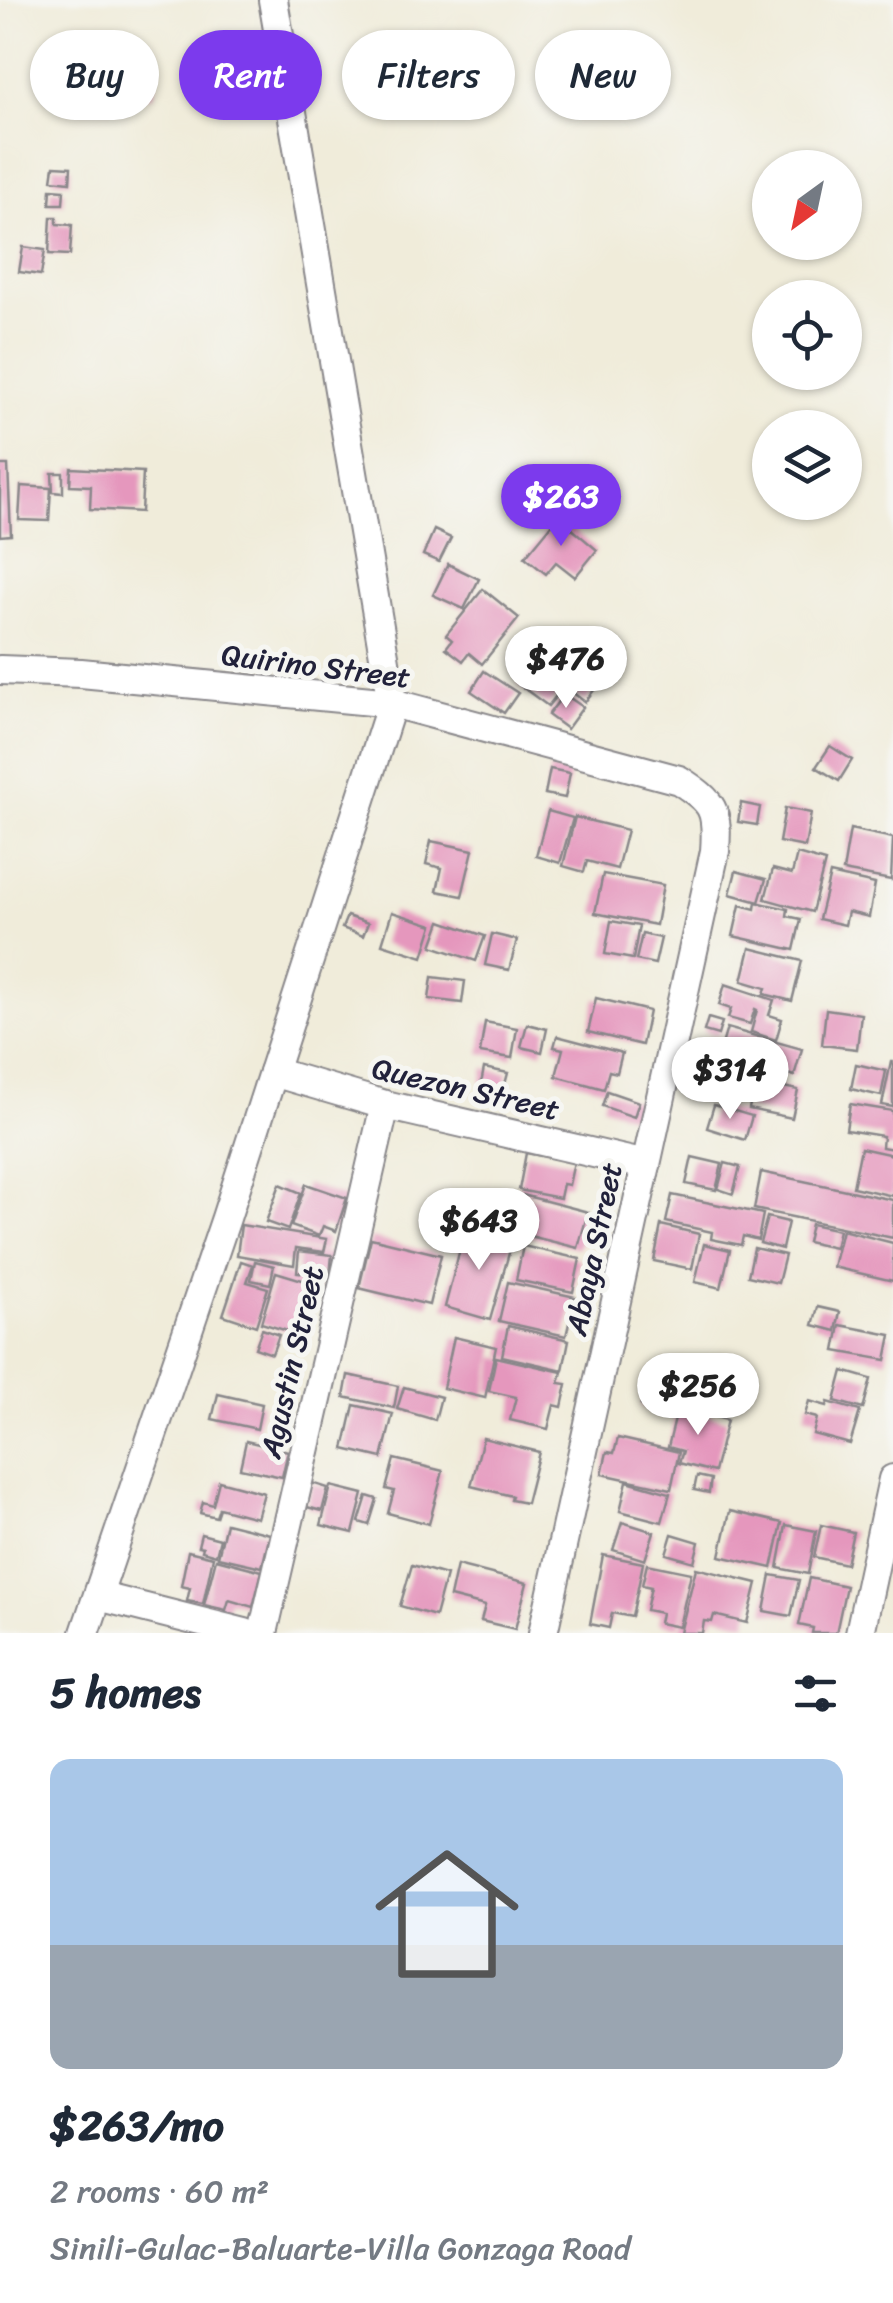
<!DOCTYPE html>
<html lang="en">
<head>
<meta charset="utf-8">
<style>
	body { margin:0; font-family:Sriracha,sans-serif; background:#f2f2f3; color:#1f2937; height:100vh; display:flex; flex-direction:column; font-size:38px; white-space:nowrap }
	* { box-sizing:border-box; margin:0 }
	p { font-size:32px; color:#747a83 }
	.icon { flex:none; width:55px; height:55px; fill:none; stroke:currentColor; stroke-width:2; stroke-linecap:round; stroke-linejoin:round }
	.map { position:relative; height:1633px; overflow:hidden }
	.drawer { display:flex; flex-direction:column; background:#fff; flex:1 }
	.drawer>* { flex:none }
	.guide { position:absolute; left:30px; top:30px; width:835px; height:90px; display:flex; gap:20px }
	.needle { width:65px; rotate:213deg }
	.tools { position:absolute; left:752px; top:150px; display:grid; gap:20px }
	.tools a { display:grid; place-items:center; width:110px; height:110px; border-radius:50%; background:#fff; box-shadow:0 2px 8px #0004; font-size:50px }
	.price { position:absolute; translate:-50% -85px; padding:0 22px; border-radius:35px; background:#fff; color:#222; font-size:32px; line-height:65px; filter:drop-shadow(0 2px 5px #0008) }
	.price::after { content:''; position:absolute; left:50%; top:60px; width:30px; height:22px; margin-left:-15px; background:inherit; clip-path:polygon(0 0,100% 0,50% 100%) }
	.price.current { background:#7c3aed; color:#fff }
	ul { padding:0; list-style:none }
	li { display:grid; align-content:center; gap:20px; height:530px; padding:0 50px }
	li span { display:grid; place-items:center; height:310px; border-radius:20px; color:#555 }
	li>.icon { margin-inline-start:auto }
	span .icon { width:180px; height:180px; fill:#fffc; stroke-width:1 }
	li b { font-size:42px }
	h2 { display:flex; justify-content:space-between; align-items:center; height:120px; padding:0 50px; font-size:42px }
	.chip { padding:0 35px; border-radius:45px; background:#fff; box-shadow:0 2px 8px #0004; font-size:35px; line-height:90px }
	.chip.current { background:#7c3aed; color:#fff }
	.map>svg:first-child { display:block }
	.building { fill:#e597bd }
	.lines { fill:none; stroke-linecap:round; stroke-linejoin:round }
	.street-casing { stroke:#89878a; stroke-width:32 }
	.street { stroke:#fff; stroke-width:28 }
	.labels { text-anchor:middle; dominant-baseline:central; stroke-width:10; stroke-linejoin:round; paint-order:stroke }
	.street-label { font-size:30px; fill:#22223b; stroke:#f6f6f2 }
</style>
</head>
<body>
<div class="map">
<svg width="893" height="1633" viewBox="0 0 893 1633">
	<rect width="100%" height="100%" fill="#f6f6f2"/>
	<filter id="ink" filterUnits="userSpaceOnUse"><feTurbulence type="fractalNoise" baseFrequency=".01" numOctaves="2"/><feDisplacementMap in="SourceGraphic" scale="20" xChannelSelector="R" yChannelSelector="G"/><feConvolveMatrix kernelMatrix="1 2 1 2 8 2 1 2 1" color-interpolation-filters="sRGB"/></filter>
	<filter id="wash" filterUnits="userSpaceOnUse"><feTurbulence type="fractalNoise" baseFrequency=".0048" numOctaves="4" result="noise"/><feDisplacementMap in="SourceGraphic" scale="40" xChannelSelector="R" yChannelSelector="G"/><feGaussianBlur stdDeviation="2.25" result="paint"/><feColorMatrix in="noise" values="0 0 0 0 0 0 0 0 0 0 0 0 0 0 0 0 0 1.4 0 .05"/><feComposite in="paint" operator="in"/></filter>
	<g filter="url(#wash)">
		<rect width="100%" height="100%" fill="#f0ecda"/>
		<g id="blocks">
			<g class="building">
				<path d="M136 77 155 80 153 96 134 93Z"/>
				<path d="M54 166 71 167 70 182 52 180Z"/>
				<path d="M51 189 64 190 63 204H50Z"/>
				<path d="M51 217H57V224L72 225 70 255 49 254Z"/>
				<path d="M23 247 45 250 41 275 19 272Z"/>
				<path d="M0 465H8L11 535 0 536Z"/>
				<path d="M71 468 143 472 141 512 90 509 91 486 70 485Z"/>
				<path d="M52 473H63V493L53 492Z"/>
				<path d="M21 486 51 488 49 521 19 520Z"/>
				<path d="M558 517 597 550 575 577 556 562 546 574 525 557Z"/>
				<path d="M434 530 451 538 439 562 423 555Z"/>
				<path d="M448 564 479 579 464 609 433 595Z"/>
				<path d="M483 589 519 618 482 664 469 653 463 661 446 648 452 640 446 635Z"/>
				<path d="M559 630 610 669 585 702 564 686 548 706 518 684Z"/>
				<path d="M484 671 518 693 504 713 471 691Z"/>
				<path d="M564 694 583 707 567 729 548 715Z"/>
				<path d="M830 746 852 760 839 781 816 767Z"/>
				<path d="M550 769 570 773 565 798 545 794Z"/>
				<path d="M741 803 760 807 757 825 738 822Z"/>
				<path d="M785 808 811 813 805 847 779 842Z"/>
				<path d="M548 811 573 818 560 863 536 856Z"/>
				<path d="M575 817 627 830 617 869 587 861 584 872 563 866Z"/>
				<path d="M850 829 893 838 891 880 843 871Z"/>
				<path d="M431 841 473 850 462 896 437 891 442 868 426 864Z"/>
				<path d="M797 854 825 862 812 912 765 899 773 869 792 874Z"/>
				<path d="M736 871 766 879 759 902 730 894Z"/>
				<path d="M603 874 663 885 656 925 595 913Z"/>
				<path d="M830 874 875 884 869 917 848 912 845 925 819 919Z"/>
				<path d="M756 902 788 909 787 916 801 919 794 950 733 936 740 905 755 909Z"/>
				<path d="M392 912 433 925 423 957 382 944Z"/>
				<path d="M347 916 368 923 363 936 342 928Z"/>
				<path d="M441 921 485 936 476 961 432 946Z"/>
				<path d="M611 921 639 926 633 959 605 954Z"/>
				<path d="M492 934 517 940 509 970 485 965Z"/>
				<path d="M642 934 661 938 655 964 636 960Z"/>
				<path d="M750 948 802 961 792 1001 764 994 766 988 742 981Z"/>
				<path d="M432 977 465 981 462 1003 429 999Z"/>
				<path d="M725 984 774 1000 769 1015 782 1019 776 1040 751 1032 757 1010 755 1009 750 1024 728 1018 731 1009 719 1005Z"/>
				<path d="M596 998 649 1011 642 1045 588 1032Z"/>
				<path d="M826 1009 861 1014 857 1049 822 1045Z"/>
				<path d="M708 1018 722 1022 718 1035 704 1031Z"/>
				<path d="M485 1022 517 1028 512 1058 480 1053Z"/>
				<path d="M527 1024 547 1029 542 1052 521 1047Z"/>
				<path d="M727 1028 802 1049 794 1076 776 1070 773 1081 747 1073 750 1065 735 1060 734 1067 717 1062Z"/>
				<path d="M557 1036 622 1053 617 1073 609 1071 604 1089 556 1076 563 1049 554 1047Z"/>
				<path d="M891 1062H893V1107L882 1105Z"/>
				<path d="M856 1064 886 1071 881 1096 851 1089Z"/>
				<path d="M484 1068 508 1073 504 1088 481 1084Z"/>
				<path d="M754 1081 798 1090 792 1118 749 1109Z"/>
				<path d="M607 1091 639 1102 634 1117 602 1106Z"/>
				<path d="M850 1104 893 1111V1149L882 1147 883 1136 846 1130Z"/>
				<path d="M714 1105 752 1116 745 1140 707 1128Z"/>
				<path d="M861 1148 893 1155V1196L853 1187Z"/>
				<path d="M526 1153 574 1162 569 1185 563 1184 560 1198 519 1190Z"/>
				<path d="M692 1157 722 1164 716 1190 686 1184Z"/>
				<path d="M725 1163 740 1167 733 1194 718 1189Z"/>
				<path d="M761 1172 893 1200V1238L754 1209Z"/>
				<path d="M280 1184 301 1193 288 1230 266 1222Z"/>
				<path d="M306 1184 347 1198 336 1231 323 1226 319 1236 291 1226Z"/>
				<path d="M523 1195 588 1212 578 1248 514 1232Z"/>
				<path d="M672 1195 763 1214 758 1240 743 1236 741 1245 711 1239 712 1232 666 1222Z"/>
				<path d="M767 1217 788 1222 782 1249 760 1243Z"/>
				<path d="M811 1224 839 1230 835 1248 807 1242Z"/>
				<path d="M241 1225 327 1239 324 1252 296 1248 294 1265 237 1255Z"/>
				<path d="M661 1225 699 1234 692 1269 654 1261Z"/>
				<path d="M466 1226 513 1239 490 1320 445 1307Z"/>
				<path d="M842 1230 893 1243V1281L833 1267Z"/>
				<path d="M371 1238 441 1255 429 1305 359 1288Z"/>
				<path d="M704 1244 730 1250 721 1288 695 1282Z"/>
				<path d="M523 1246 580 1259 573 1292 516 1280Z"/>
				<path d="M754 1248 785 1255 778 1283 748 1276Z"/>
				<path d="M299 1251 332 1255 330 1276 297 1272Z"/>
				<path d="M241 1261 253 1265 247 1282 268 1288 256 1326 223 1315Z"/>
				<path d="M255 1261 274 1266 270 1284 251 1280Z"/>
				<path d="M276 1272 319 1285 304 1336 261 1323Z"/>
				<path d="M508 1282 575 1297 566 1336 499 1321Z"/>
				<path d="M818 1307 840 1312 836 1331 813 1325Z"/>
				<path d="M840 1325 891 1335 886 1360 835 1351Z"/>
				<path d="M508 1326 569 1340 563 1370 502 1356Z"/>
				<path d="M262 1329 279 1335 272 1354 255 1348Z"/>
				<path d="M454 1337 496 1347 485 1398 443 1388Z"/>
				<path d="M496 1357 562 1372 559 1383 567 1384 562 1407 554 1405 548 1429 510 1420 516 1397 489 1391Z"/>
				<path d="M843 1371 871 1379 863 1409 835 1401Z"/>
				<path d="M348 1375 398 1386 394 1408 344 1397Z"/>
				<path d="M653 1380 669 1388 656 1413 641 1405Z"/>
				<path d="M404 1387 441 1397 435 1420 397 1409Z"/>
				<path d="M218 1394 262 1404 257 1429 212 1419Z"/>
				<path d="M809 1401 827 1406 828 1402 860 1411 850 1444 813 1434 817 1418 805 1415Z"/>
				<path d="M354 1405 393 1414 382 1458 344 1449Z"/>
				<path d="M678 1407 727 1420 714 1472 679 1463 683 1451 668 1447Z"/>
				<path d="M483 1438 539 1452 526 1503 511 1500 512 1496 471 1486Z"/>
				<path d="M618 1438 679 1452 671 1489 602 1474 607 1452 614 1453Z"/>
				<path d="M246 1441 288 1451 282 1477 240 1468Z"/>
				<path d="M394 1459 443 1471 429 1524 388 1513 394 1491 386 1489Z"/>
				<path d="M697 1476 711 1479 709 1493 694 1490Z"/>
				<path d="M219 1481 264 1493 257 1518 219 1508 216 1517 200 1513 203 1502 213 1505Z"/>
				<path d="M627 1481 670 1493 662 1522 620 1511Z"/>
				<path d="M312 1483 328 1488 322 1511 307 1507Z"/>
				<path d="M331 1486 363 1494 353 1533 321 1525Z"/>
				<path d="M367 1496 377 1499 369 1525 359 1522Z"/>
				<path d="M730 1511 782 1523 772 1568 720 1556Z"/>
				<path d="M622 1522 654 1532 645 1560 613 1550Z"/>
				<path d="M226 1523 270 1534 262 1567 218 1557Z"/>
				<path d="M786 1525 816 1531 808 1574 778 1568Z"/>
				<path d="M821 1525 853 1532 846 1564 814 1557Z"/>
				<path d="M201 1534 220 1539 216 1555 202 1551 203 1547 198 1546Z"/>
				<path d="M672 1534 699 1542 694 1562 666 1554Z"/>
				<path d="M188 1551 213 1557 203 1604 187 1601 190 1588 181 1586Z"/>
				<path d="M603 1555 643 1563 632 1617 612 1613 609 1628 590 1624Z"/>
				<path d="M216 1559 262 1571 253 1607 229 1600 226 1610 204 1605Z"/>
				<path d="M647 1564 691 1573 679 1627 659 1623 661 1613 646 1610 651 1587 642 1585Z"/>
				<path d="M412 1565 446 1575 435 1616 400 1606Z"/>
				<path d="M457 1565 527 1583 515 1629 481 1621 485 1606 450 1597Z"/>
				<path d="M696 1568 757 1583 747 1623 714 1615 712 1622 704 1621 702 1633H680Z"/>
				<path d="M771 1575 799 1580 791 1616 764 1611Z"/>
				<path d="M809 1578 846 1586 836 1633H812L813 1628 799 1625Z"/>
			</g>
		</g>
	</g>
	<g filter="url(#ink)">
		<use href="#blocks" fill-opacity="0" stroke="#89878a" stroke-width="2.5"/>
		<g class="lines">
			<g class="street-casing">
				<g id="street">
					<path d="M0 670 81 673 392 703 679 780C714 803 718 809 715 851L543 1633"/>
					<path d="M273 1072 385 1105 646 1165"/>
					<path d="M98 1596 245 1633"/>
					<path d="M85 1633 226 1218 392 703 273 0"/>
					<path d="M263 1633 385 1105"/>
					<path d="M860 1633 893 1479"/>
				</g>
			</g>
			<use href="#street" class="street"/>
		</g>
	</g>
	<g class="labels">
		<g class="street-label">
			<text transform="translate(316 666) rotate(7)">Quirino Street</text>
			<text transform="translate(466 1089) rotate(13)">Quezon Street</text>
			<text transform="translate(594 1249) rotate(-78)">Abaya Street</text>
			<text transform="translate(292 1362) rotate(-77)">Agustin Street</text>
		</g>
	</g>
</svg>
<div class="tools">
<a><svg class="needle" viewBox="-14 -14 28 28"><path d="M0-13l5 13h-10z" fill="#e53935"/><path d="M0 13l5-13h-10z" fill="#747a83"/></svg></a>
<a><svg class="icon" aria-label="locate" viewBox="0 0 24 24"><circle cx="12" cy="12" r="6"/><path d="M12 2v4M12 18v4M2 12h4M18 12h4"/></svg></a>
<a><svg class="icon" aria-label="layers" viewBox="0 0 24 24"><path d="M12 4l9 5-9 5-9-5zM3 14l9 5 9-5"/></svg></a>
</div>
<b class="price current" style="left:561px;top:549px">$263</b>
<b class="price" style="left:566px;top:711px">$476</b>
<b class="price" style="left:730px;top:1122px">$314</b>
<b class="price" style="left:479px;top:1273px">$643</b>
<b class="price" style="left:698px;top:1438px">$256</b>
<div class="guide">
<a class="chip">Buy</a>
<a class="chip current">Rent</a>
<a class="chip">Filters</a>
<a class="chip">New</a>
</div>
</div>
<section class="drawer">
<h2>5 homes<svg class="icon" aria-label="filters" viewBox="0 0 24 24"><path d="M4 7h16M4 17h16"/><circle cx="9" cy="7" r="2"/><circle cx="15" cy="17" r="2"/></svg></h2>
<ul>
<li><span style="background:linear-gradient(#a9c7e8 60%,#9aa5b1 0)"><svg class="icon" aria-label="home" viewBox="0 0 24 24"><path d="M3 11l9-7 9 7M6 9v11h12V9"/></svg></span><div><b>$263/mo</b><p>2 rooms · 60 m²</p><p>Sinili-Gulac-Baluarte-Villa Gonzaga Road</p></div></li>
</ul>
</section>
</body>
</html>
